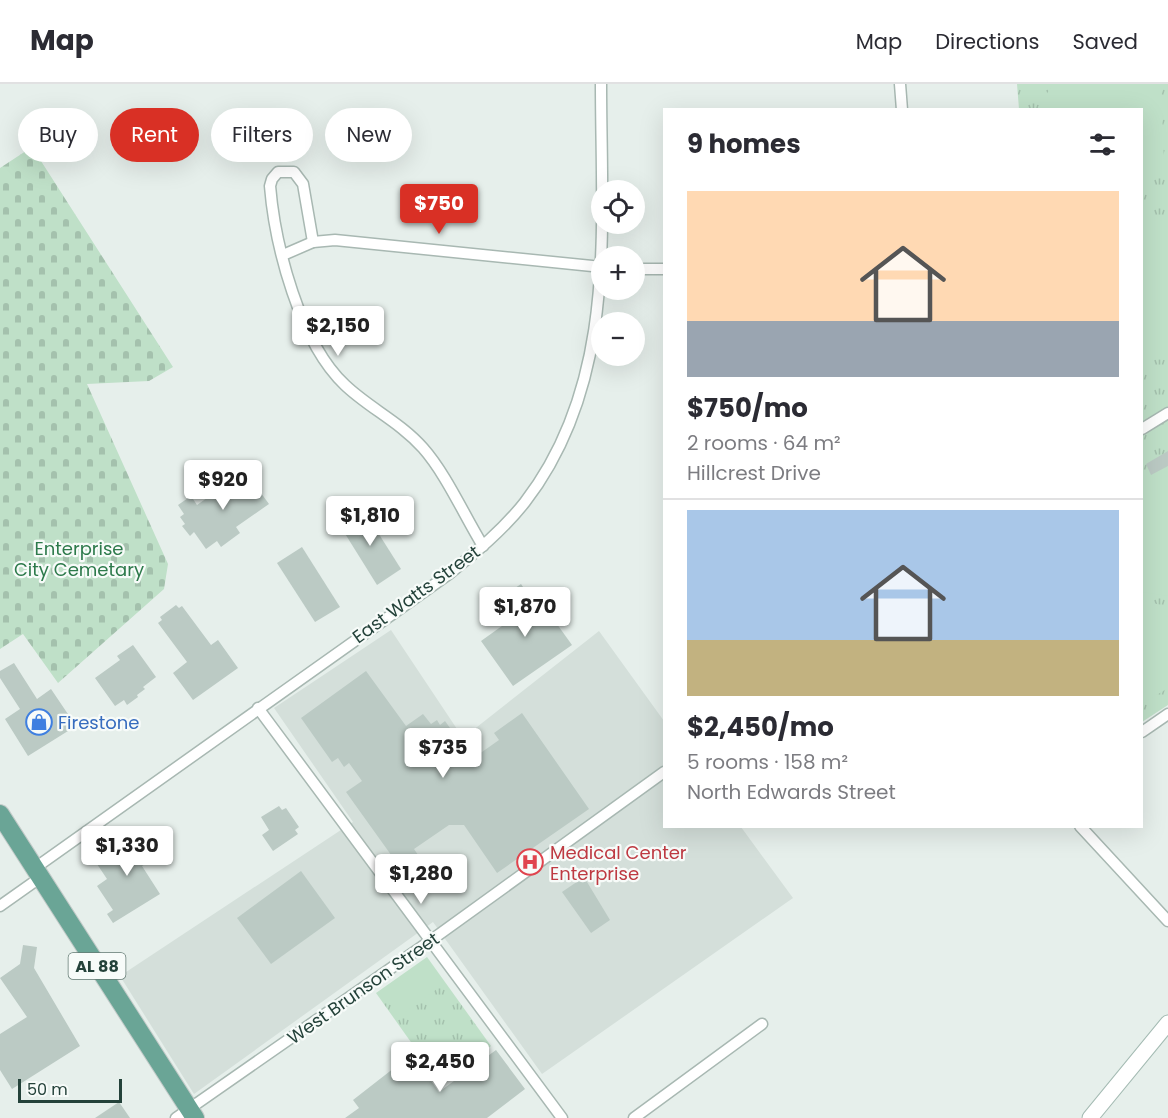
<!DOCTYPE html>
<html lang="en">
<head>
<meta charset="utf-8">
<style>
	body { margin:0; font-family:Poppins,sans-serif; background:#f2f2f3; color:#2b2b33; height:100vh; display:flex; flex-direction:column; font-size:22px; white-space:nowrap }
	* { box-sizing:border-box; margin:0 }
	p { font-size:20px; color:#7c7c81 }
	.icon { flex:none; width:33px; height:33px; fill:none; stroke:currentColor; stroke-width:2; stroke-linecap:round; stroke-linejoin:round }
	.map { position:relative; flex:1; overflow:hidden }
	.drawer { position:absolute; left:663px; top:24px; width:480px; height:720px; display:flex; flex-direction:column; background:#fff; border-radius:0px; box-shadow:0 6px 24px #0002 }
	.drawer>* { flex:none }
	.top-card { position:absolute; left:18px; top:24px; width:555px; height:54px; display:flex; gap:12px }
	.tools { position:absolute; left:591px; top:96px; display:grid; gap:12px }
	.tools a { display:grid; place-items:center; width:54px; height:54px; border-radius:50%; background:#fff; box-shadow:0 6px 24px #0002; font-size:30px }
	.scale { position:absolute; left:18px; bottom:15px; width:104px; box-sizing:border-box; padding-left:6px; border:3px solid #24423a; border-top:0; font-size:16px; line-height:21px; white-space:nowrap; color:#24423a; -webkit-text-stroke:4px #f7fbf9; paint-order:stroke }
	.price { position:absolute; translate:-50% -51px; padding:0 14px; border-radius:6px; background:#fff; color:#222; font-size:20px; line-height:39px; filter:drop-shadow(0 2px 3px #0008) }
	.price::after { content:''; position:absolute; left:50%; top:36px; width:18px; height:14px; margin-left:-9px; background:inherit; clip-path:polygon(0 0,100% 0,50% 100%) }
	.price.selected { background:#d93025; color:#fff }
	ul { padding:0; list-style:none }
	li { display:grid; align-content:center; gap:12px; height:318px; padding:0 24px }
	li+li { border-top:2px solid #e1e1e2 }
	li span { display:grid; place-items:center; height:186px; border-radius:0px; color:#555 }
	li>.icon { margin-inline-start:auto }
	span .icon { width:108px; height:108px; fill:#fffc; stroke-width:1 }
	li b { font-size:26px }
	h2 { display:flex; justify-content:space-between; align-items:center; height:72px; padding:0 24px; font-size:26px }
	.chip { padding:0 21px; border-radius:27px; background:#fff; box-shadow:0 6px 24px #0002; font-size:21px; line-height:54px }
	.chip.selected { background:#d93025; color:#fff }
	header { display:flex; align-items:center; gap:36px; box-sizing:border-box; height:84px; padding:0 30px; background:#fff; border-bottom:2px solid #e1e1e2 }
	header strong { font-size:28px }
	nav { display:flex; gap:33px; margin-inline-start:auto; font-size:21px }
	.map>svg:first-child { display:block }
	.built { fill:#d4dfda }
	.grass { fill:url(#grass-tufts) }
	.cemetery { fill:url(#cemetery-stones) }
	.pitch { fill:#bfe0c8 }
	.building { fill:#bbcac4 }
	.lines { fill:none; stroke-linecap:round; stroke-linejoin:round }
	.minor-casing { stroke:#a8b8b2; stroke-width:13 }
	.secondary-casing { stroke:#a4bbb3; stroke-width:17 }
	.primary-casing { stroke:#c2cac8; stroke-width:20 }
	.minor { stroke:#fff; stroke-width:10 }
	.secondary { stroke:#fff; stroke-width:15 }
	.primary { stroke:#6aa596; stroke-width:18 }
	.labels { text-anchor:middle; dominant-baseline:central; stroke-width:4.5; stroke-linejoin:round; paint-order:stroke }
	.shield { fill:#f7fbf9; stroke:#637a73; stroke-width:1.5 }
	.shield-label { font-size:16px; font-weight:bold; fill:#24423a }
	.park-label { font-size:18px; fill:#2d7a4b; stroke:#f7fbf9 }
	.street-label { font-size:18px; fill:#24423a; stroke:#f7fbf9 }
	.shop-label { font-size:18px; fill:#366cbe; stroke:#f7fbf9; text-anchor:start }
	.health-label { font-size:18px; fill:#be3a42; stroke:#f7fbf9; text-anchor:start }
</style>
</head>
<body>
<header>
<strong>Map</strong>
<nav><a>Map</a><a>Directions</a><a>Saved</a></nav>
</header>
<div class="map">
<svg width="1168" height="1034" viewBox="0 0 1168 1034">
	<defs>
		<pattern id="grass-tufts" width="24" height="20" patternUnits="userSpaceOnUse" patternTransform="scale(1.5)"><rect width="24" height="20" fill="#bfe0c8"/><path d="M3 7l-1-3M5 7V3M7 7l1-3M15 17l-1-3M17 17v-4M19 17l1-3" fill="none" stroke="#a4c1ad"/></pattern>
		<pattern id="cemetery-stones" width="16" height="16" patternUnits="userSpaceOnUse" patternTransform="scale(1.5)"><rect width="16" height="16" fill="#bfe0c8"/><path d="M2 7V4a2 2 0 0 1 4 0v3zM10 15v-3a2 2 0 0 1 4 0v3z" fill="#a4c1ad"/></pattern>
	</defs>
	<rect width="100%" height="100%" fill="#e6efeb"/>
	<path class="built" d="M391 546 463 654 599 547 664 637V742L741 743 793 814 542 990 433 838 194 1010 120 892 353 738 274 624Z"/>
	<g class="grass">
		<path d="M1017 0H1168V621L1142 638V26L1019 25Z"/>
		<path d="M427 873 491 962 440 999 376 909Z"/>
	</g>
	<path class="cemetery" d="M32 63 173 283 149 297 87 300 168 480 164 505 58 599 23 550 0 565V84Z"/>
	<g class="pitch">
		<path d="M1053 0H1161L1164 79 1152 90H1142V26L1037 25Z"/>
		<path d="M1168 136V276L1144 275 1142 274V137Z"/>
		<path d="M1168 384V512L1142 508V403Z"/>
		<path d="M1142 516 1168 523V604L1142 620Z"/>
		<path d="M425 881 441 902 403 930 388 908Z"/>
	</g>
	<g class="building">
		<path d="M1168 367V382L1151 391 1146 380Z"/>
		<path d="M245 387 269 420 236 443 240 449 221 463 217 457 206 465 194 448 190 452 182 442 185 440 180 433 184 430 178 421 191 412 197 421Z"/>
		<path d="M363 425 401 485 377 501 339 440Z"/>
		<path d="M302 463 340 523 315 538 277 479Z"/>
		<path d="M521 500 543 533 549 529 572 561 513 602 481 557 513 534 499 515Z"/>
		<path d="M176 521 179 524 182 522 211 561 218 556 238 584 193 616 173 589 187 578 158 539 162 536 160 533Z"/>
		<path d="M133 561 156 593 143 603 145 605 137 611 138 613 127 621 124 616 115 622 95 594 120 576 117 572Z"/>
		<path d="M14 579 37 615 51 605 76 642 28 672 5 635 20 625 0 594V587Z"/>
		<path d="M366 587 406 642 423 630 431 640 437 636 440 641 445 637 472 675 499 656 494 649 522 629 589 725 497 789 464 741H449L414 765 427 784 409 796 346 708 362 697 349 679 344 683 338 674 332 678 301 634Z"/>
		<path d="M279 722 282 726 286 724 299 743 295 746 298 750 273 767 262 751 269 746 261 733Z"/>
		<path d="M152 748 159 759 145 767 151 776 142 782 160 810 113 839 107 830 113 826 97 802 107 795 95 777 135 752 138 757Z"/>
		<path d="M301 787 335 834 271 880 237 834Z"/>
		<path d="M584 793 610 836 591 849 562 808Z"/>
		<path d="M23 861 37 863 34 884 80 962 12 1005 0 986V950L27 933 0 894 20 880Z"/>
		<path d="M496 966 525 1005 487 1034H345L359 1024 353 1016 412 970 439 1008Z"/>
		<path d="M119 1018 130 1034H95Z"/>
	</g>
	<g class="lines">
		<g class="minor-casing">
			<g id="minor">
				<path d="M900 0 902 26"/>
				<path d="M313 158 303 100 294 88H278L272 95 270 102C275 162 300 259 345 301 369 324 400 338 423 364 446 390 464 431 483 462"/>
				<path d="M283 171 313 158 335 156 602 183"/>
				<path d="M634 185H664"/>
				<path d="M1142 345 1168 329"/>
				<path d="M258 624 562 1034"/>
				<path d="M1142 648 1168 630"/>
				<path d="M1080 742 1168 837"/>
				<path d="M35 784 449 490C476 468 503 446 525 418 618 297 601 143 601 0"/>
				<path d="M0 822 41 793"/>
				<path d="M176 1034 430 857 664 688"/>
				<path d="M634 1034 762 940"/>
			</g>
		</g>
		<g class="secondary-casing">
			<path id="secondary" d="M1090 1034 1168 939"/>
		</g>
		<g class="primary-casing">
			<path id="primary" d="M0 730 195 1034"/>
		</g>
		<use href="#minor" class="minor"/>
		<use href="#secondary" class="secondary"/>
		<use href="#primary" class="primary"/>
	</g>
	<defs>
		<g id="shop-ring" transform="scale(1.35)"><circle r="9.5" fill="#f7fbf9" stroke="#3f7fe0" stroke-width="1.5"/><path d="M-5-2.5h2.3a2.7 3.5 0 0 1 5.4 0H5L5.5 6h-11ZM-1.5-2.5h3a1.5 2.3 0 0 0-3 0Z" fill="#3f7fe0"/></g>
		<g id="hospital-ring" transform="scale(1.35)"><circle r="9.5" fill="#f7fbf9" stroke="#e0444e" stroke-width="1.5"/><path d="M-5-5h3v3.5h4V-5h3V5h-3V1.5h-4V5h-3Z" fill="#e0444e"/></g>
	</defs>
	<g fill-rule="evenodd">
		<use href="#shop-ring" x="39" y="638"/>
		<use href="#hospital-ring" x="530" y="778"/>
	</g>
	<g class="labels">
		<rect class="shield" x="68.5" y="869" width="57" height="26" rx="4.5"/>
		<g class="shield-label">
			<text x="97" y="882">AL 88</text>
		</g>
		<g class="park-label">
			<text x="79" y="464">Enterprise<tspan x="79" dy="21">City Cemetary</tspan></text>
		</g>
		<g class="street-label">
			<text transform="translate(416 510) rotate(-36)">East Watts Street</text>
			<text transform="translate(363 904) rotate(-35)">West Brunson Street</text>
		</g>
		<g class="shop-label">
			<text x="58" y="638">Firestone</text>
		</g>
		<g class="health-label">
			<text x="550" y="768">Medical Center<tspan x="550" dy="21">Enterprise</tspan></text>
		</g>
	</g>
</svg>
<div class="tools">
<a><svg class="icon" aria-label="locate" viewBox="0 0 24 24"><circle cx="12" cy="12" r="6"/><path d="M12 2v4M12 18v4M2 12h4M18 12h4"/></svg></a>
<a>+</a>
<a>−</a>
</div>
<div class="scale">50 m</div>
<b class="price selected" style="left:439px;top:151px">$750</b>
<b class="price" style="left:338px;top:273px">$2,150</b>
<b class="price" style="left:223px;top:427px">$920</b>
<b class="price" style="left:370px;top:463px">$1,810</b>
<b class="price" style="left:525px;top:554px">$1,870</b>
<b class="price" style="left:443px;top:695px">$735</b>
<b class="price" style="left:127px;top:793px">$1,330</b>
<b class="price" style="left:421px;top:821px">$1,280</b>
<b class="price" style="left:440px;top:1009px">$2,450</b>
<div class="top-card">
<a class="chip">Buy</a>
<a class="chip selected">Rent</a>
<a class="chip">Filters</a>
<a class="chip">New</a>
</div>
<section class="drawer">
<h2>9 homes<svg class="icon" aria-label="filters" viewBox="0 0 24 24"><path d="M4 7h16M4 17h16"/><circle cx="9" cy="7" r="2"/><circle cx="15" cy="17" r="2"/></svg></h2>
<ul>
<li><span style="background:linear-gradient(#ffd9b3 70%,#9aa5b1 0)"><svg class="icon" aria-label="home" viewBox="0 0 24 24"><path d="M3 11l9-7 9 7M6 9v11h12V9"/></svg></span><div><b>$750/mo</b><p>2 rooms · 64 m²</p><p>Hillcrest Drive</p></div></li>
<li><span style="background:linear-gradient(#a9c7e8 70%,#c2b280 0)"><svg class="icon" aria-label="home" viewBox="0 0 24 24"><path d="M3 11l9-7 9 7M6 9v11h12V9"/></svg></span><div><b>$2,450/mo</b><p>5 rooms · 158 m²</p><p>North Edwards Street</p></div></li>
</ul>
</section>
</div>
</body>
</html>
